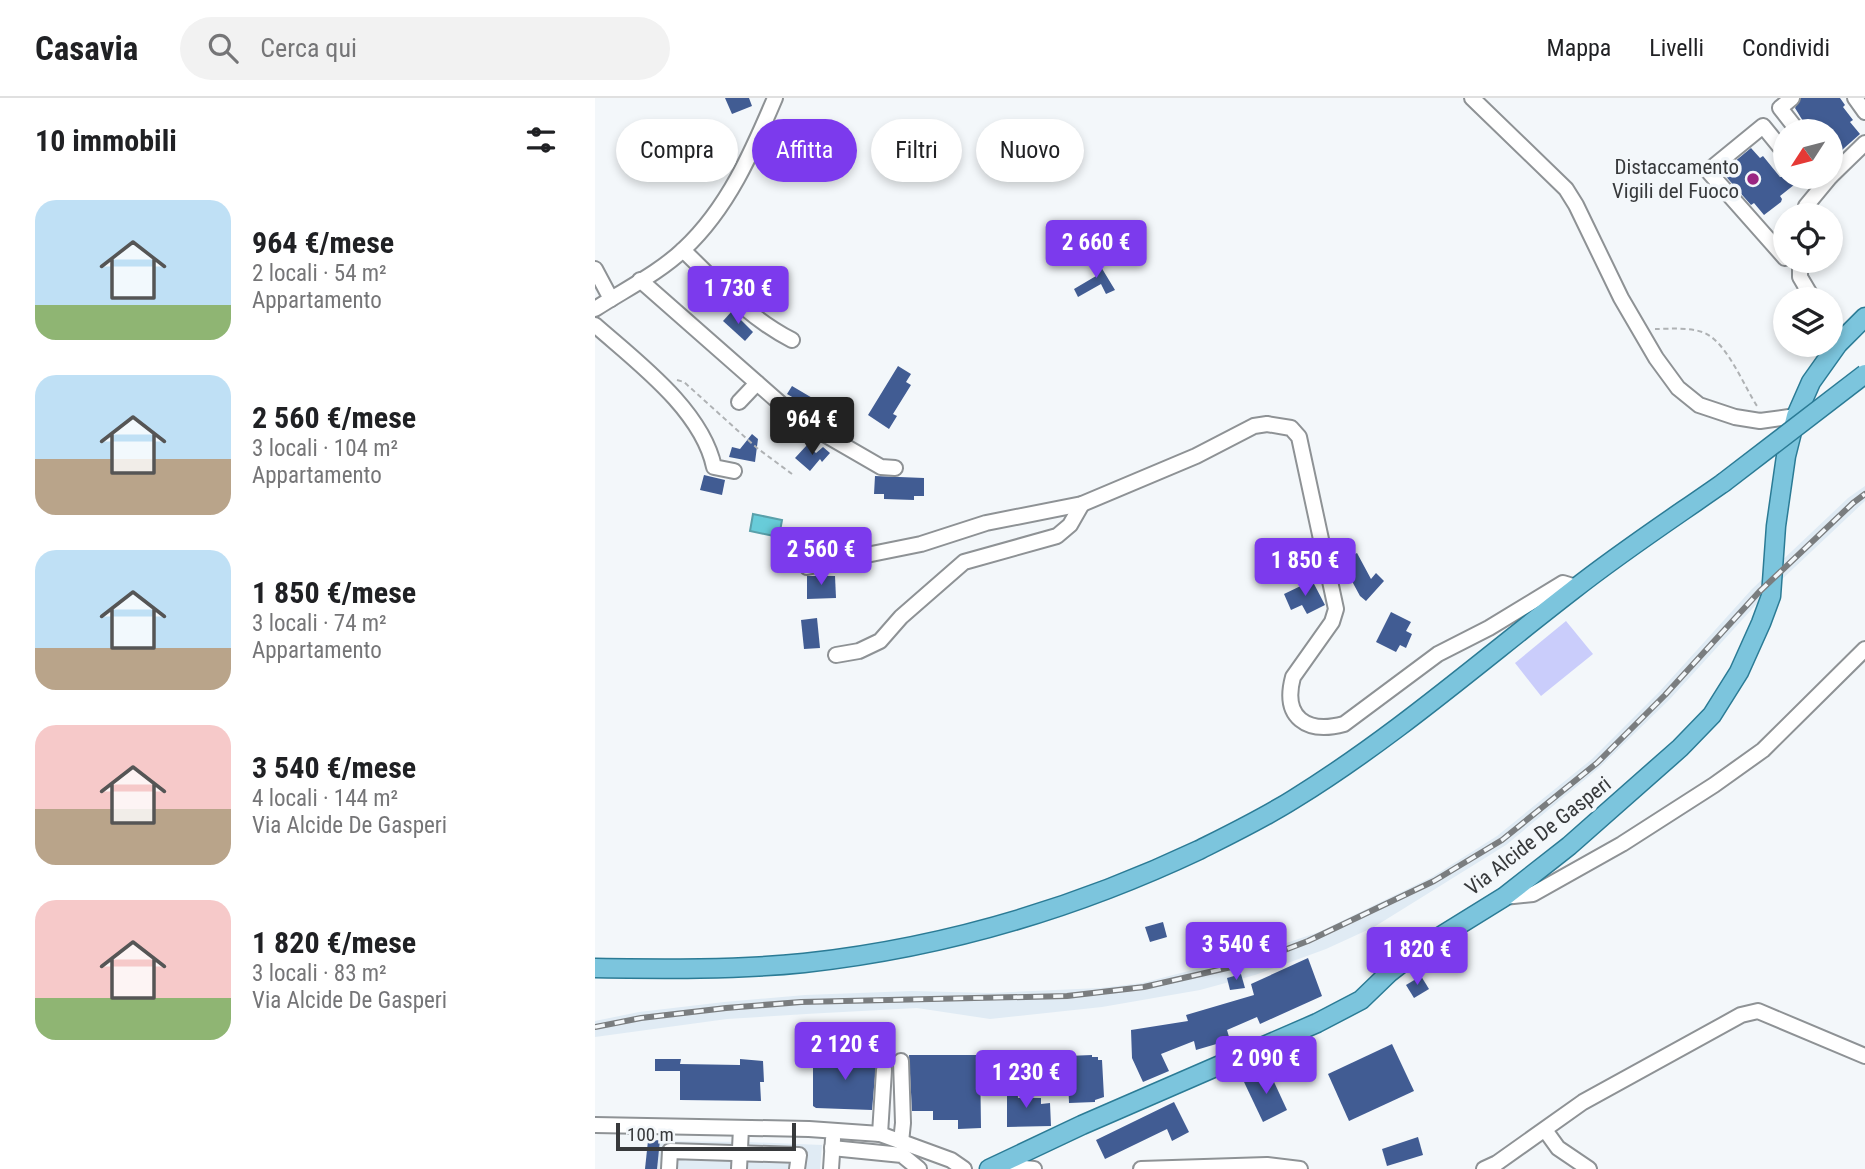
<!DOCTYPE html>
<html lang="it">
<head>
<meta charset="utf-8">
<style>
	body { margin:0; font-family:"Roboto Condensed",sans-serif; background:#f2f2f2; color:#202124; height:100vh; display:flex; flex-direction:column; font-size:26px; white-space:nowrap }
	* { box-sizing:border-box; margin:0 }
	p { font-size:23px; color:#757577 }
	.icon { flex:none; width:38px; height:38px; fill:none; stroke:currentColor; stroke-width:2; stroke-linecap:round; stroke-linejoin:round }
	.map { position:relative; flex:1; overflow:hidden }
	.details { display:flex; flex-direction:column; background:#fff; width:595px }
	.details>* { flex:none }
	.hud { position:absolute; left:21px; top:21px; width:665px; height:63px; display:flex; gap:14px }
	.needle { width:46px; rotate:234deg }
	.controls { position:absolute; left:1178px; top:21px; display:grid; gap:14px }
	.controls a { display:grid; place-items:center; width:70px; height:70px; border-radius:50%; background:#fff; box-shadow:0 4px 10px #0003; font-size:35px }
	.scale { position:absolute; left:21px; bottom:18px; width:180px; box-sizing:border-box; padding-left:7px; border:4px solid #37393b; border-top:0; font-size:19px; line-height:24px; white-space:nowrap; color:#37393b; -webkit-text-stroke:5px #f3f7fa; paint-order:stroke }
	.price { position:absolute; translate:-50% -60px; padding:0 16px; border-radius:7px; background:#7c3aed; color:#fff; font-size:23px; line-height:46px; filter:drop-shadow(0 2px 4px #0008) }
	.price::after { content:''; position:absolute; left:50%; top:42px; width:21px; height:16px; margin-left:-10px; background:inherit; clip-path:polygon(0 0,100% 0,50% 100%) }
	.price.on { background:#222; color:#fff }
	ul { padding:0; list-style:none }
	li { display:flex; align-items:center; gap:21px; height:175px; padding:0 35px }
	li span { display:grid; place-items:center; flex:none; width:196px; height:140px; border-radius:21px; color:#555 }
	li>.icon { margin-inline-start:auto }
	span .icon { width:84px; height:84px; fill:#fffc; stroke-width:1 }
	li b { font-size:30px }
	h2 { display:flex; justify-content:space-between; align-items:center; height:84px; padding:0 35px; font-size:30px }
	.pill { padding:0 24px; border-radius:32px; background:#fff; box-shadow:0 4px 10px #0003; font-size:24px; line-height:63px }
	.pill.on { background:#7c3aed; color:#fff }
	header { display:flex; align-items:center; gap:42px; box-sizing:border-box; height:98px; padding:0 35px; background:#fff; border-bottom:2px solid #e0e0e0 }
	header strong { font-size:33px }
	nav { display:flex; gap:38px; margin-inline-start:auto; font-size:24px }
	.search { width:490px; height:63px; background:#f2f2f2; display:flex; align-items:center; gap:18px; box-sizing:border-box; padding:0 24px; border-radius:38px; color:#757577; font-size:26px }
	main { display:flex; flex:1; min-height:0 }
	.map>svg:first-child { display:block }
	.built { fill:#e0ebf4 }
	.green { fill:#cacdfb }
	.water { fill:#68ccd9; stroke:#59a0aa; stroke-width:2 }
	.building { fill:#415c93 }
	.lines { fill:none; stroke-linecap:round; stroke-linejoin:round }
	.minor-casing { stroke:#8e9295; stroke-width:18 }
	.major-casing { stroke:#2b7b95; stroke-width:21 }
	.path { stroke:#afb2b4; stroke-width:2; stroke-dasharray:5 3.5; stroke-linecap:butt }
	.minor { stroke:#fff; stroke-width:14 }
	.major { stroke:#7cc5dd; stroke-width:18 }
	.rail-casing { stroke:#7a7d7f; stroke-width:6 }
	.rail { stroke:#f3f7fa; stroke-width:3.5; stroke-dasharray:10; stroke-linecap:butt }
	.major-bridge-casing { stroke:#2b7b95; stroke-width:21; stroke-linecap:butt }
	.major-bridge { stroke:#7cc5dd; stroke-width:18 }
	.poi-dot { fill:#9a2681; stroke:#f3f7fa; stroke-width:2.5 }
	.labels { text-anchor:middle; dominant-baseline:central; stroke-width:7; stroke-linejoin:round; paint-order:stroke }
	.poi-label { font-size:21px; fill:#37393b; stroke:#f3f7fa; text-anchor:end }
	.street-label { font-size:21px; fill:#37393b; stroke:#f3f7fa }
</style>
</head>
<body>
<header>
<strong>Casavia</strong>
<div class="search"><svg class="icon" aria-label="search" viewBox="0 0 24 24"><circle cx="10" cy="10" r="6"/><path d="M15 15l6 6"/></svg>Cerca qui</div>
<nav><a>Mappa</a><a>Livelli</a><a>Condividi</a></nav>
</header>
<main>
<section class="details">
<h2>10 immobili<svg class="icon" aria-label="filters" viewBox="0 0 24 24"><path d="M4 7h16M4 17h16"/><circle cx="9" cy="7" r="2"/><circle cx="15" cy="17" r="2"/></svg></h2>
<ul>
<li><span style="background:linear-gradient(#bfe0f5 75%,#8fb573 0)"><svg class="icon" aria-label="home" viewBox="0 0 24 24"><path d="M3 11l9-7 9 7M6 9v11h12V9"/></svg></span><div><b>964 €/mese</b><p>2 locali · 54 m²</p><p>Appartamento</p></div></li>
<li><span style="background:linear-gradient(#bfe0f5 60%,#b9a48a 0)"><svg class="icon" aria-label="home" viewBox="0 0 24 24"><path d="M3 11l9-7 9 7M6 9v11h12V9"/></svg></span><div><b>2 560 €/mese</b><p>3 locali · 104 m²</p><p>Appartamento</p></div></li>
<li><span style="background:linear-gradient(#bfe0f5 70%,#b9a48a 0)"><svg class="icon" aria-label="home" viewBox="0 0 24 24"><path d="M3 11l9-7 9 7M6 9v11h12V9"/></svg></span><div><b>1 850 €/mese</b><p>3 locali · 74 m²</p><p>Appartamento</p></div></li>
<li><span style="background:linear-gradient(#f6c9c9 60%,#b9a48a 0)"><svg class="icon" aria-label="home" viewBox="0 0 24 24"><path d="M3 11l9-7 9 7M6 9v11h12V9"/></svg></span><div><b>3 540 €/mese</b><p>4 locali · 144 m²</p><p>Via Alcide De Gasperi</p></div></li>
<li><span style="background:linear-gradient(#f6c9c9 70%,#8fb573 0)"><svg class="icon" aria-label="home" viewBox="0 0 24 24"><path d="M3 11l9-7 9 7M6 9v11h12V9"/></svg></span><div><b>1 820 €/mese</b><p>3 locali · 83 m²</p><p>Via Alcide De Gasperi</p></div></li>
</ul>
</section>
<div class="map">
<svg width="1270" height="1071" viewBox="0 0 1270 1071">
	<rect width="100%" height="100%" fill="#f3f7fa"/>
	<g class="built">
		<path d="M1270 388V403L1167 500 1075 601 1005 669 911 747 779 829 731 851 660 877 605 892 507 909 395 921 322 910 211 916 132 921 0 939V923L44 914 129 904 210 897 317 893 396 895 505 890 547 885 656 857 724 834 837 779 902 738 997 661 1065 593 1157 491 1253 400Z"/>
		<path d="M53 1043 152 1044 227 1047 225 1071H50Z"/>
	</g>
	<path class="green" d="M971 523 998 556 946 598 920 565Z"/>
	<path class="water" d="M158 416 187 422 184 439 155 433Z"/>
	<g class="building">
		<path d="M130 0H154L157 8 137 16Z"/>
		<path d="M1206 0H1245L1250 7 1248 9 1258 22 1255 24 1265 36 1247 52 1245 49 1236 57V33H1225L1221 28 1218 31 1213 26 1211 28 1200 10Z"/>
		<path d="M293 28 311 44 302 53 284 38Z"/>
		<path d="M1156 50 1165 60 1168 58 1185 79H1209L1185 98 1187 101 1186 104 1169 117 1159 105 1156 107 1127 74Z"/>
		<path d="M500 159 520 192 511 196 506 186 483 199 479 191 501 178 493 163Z"/>
		<path d="M103 185 108 189 110 187 123 200 114 210 96 192Z"/>
		<path d="M137 213 158 234 150 243 128 223Z"/>
		<path d="M303 268 316 276 311 284 316 287 298 316 302 318 294 331 273 317Z"/>
		<path d="M197 288 258 324 250 337 202 307 204 303 192 296Z"/>
		<path d="M157 336 163 341 160 364 134 359 137 349 145 351Z"/>
		<path d="M212 347 221 355 228 349 235 355 227 364 225 361 215 373 200 360Z"/>
		<path d="M109 377 130 382 127 397 105 392Z"/>
		<path d="M280 378 329 380V398H319V402L289 401V396H279Z"/>
		<path d="M762 455 776 481 781 475 789 483 771 503 765 498 746 463Z"/>
		<path d="M212 478H240L241 500 212 501Z"/>
		<path d="M714 484H718L730 507 712 516 707 507 696 512 689 496Z"/>
		<path d="M796 514 816 524 811 533 817 536 811 550 805 547 801 554 781 544Z"/>
		<path d="M222 520 225 550 209 551 206 522Z"/>
		<path d="M568 824 572 839 555 844 550 829Z"/>
		<path d="M713 860 727 898 665 926 662 919 632 932 635 942 601 952 599 943 566 956 574 973 548 984 537 960 536 932 593 923 591 917 659 897 656 886Z"/>
		<path d="M646 876 650 890 635 892 632 880Z"/>
		<path d="M826 878 834 891 819 900 811 887Z"/>
		<path d="M797 946 819 993 754 1023 733 976Z"/>
		<path d="M314 957H385L386 1030 363 1031V1022H338V1013H317Z"/>
		<path d="M497 957V959H503V962H507L509 999 500 1002V1004L474 1005 472 958Z"/>
		<path d="M296 959 295 965 289 962 281 967 277 1012 221 1010 218 1008V960Z"/>
		<path d="M60 961H86L85 966 145 967V961L168 963 169 984H165L166 1003 85 1002V968V973H60Z"/>
		<path d="M674 973 692 1012 668 1024 649 984Z"/>
		<path d="M412 984H422L423 1000H446V1006L455 1005 456 1028 412 1029Z"/>
		<path d="M579 1004 594 1034 577 1043 572 1031 510 1061 501 1042Z"/>
		<path d="M823 1039 828 1057 792 1068 787 1051Z"/>
		<path d="M65 1042 62 1071H50L53 1043Z"/>
	</g>
	<g class="lines">
		<g class="minor-casing">
			<g id="minor">
				<path d="M877 0 971 91 981 107 1026 200 1061 260 1083 290 1104 307 1140 319 1165 323 1201 318"/>
				<path d="M1197 0 1185 10 1203 33"/>
				<path d="M1260 0 1270 14"/>
				<path d="M1190 55 1168 28 1113 73 1190 160"/>
				<path d="M1236 78 1270 45"/>
				<path d="M1209 117 1211 108 1235 79"/>
				<path d="M88 152C122 185 154 220 197 242"/>
				<path d="M1205 163V179L1218 201"/>
				<path d="M0 171 16 201"/>
				<path d="M45 182 203 321 286 369 300 370"/>
				<path d="M0 211C29 192 64 175 89 151 133 110 157 54 180 0"/>
				<path d="M0 227C42 264 107 312 119 369L139 373"/>
				<path d="M1236 233 1243 246"/>
				<path d="M144 304 162 285"/>
				<path d="M212 469 326 446 391 425 487 406 601 358 659 328 672 326 696 330 704 339 741 511 737 524 698 579C687 620 712 636 749 626L843 556 894 530 968 485 981 489"/>
				<path d="M241 557 264 553 285 543 306 519 369 464 462 438 475 427 487 406"/>
				<path d="M909 799 938 796 1027 746 1119 687 1168 652 1270 551"/>
				<path d="M0 1027 214 1031 285 1036 356 1062 369 1071"/>
				<path d="M950 1032 963 1050 994 1071"/>
				<path d="M285 1036 289 972"/>
				<path d="M306 1044 308 1025 306 963"/>
				<path d="M237 1050 307 1057 324 1071"/>
				<path d="M402 1067 439 1071"/>
				<path d="M74 1071 75 1053 204 1057 202 1071"/>
				<path d="M144 1071 146 1030"/>
				<path d="M236 1071 238 1041"/>
				<path d="M546 1071 672 1067 705 1071"/>
				<path d="M889 1071 902 1065 988 1004 1146 917 1163 913 1270 958"/>
			</g>
		</g>
		<g class="major-casing">
			<g id="major">
				<path d="M0 870C70 871 140 872 209 865 347 850 479 811 604 752 636 736 669 720 699 701 798 640 886 563 978 492 1026 454 1078 420 1128 385"/>
				<path d="M394 1071 487 1027 722 925 766 902 794 875 825 851 909 799 974 748 1085 650 1117 617 1144 574 1166 525 1176 498 1181 428 1191 358 1201 318 1216 284 1243 246 1270 219"/>
			</g>
		</g>
		<g class="path">
			<path d="M1060 231C1076 231 1101 228 1115 238 1135 252 1149 288 1162 308"/>
			<path d="M82 282 89 284 162 350 197 376"/>
		</g>
		<use href="#minor" class="minor"/>
		<use href="#major" class="major"/>
		<g class="rail-casing">
			<path id="rail" d="M0 929 46 920 131 910 206 904 472 898 549 889 658 864 713 843 839 783 907 742 1002 665 1070 597 1164 494 1258 405 1270 396"/>
		</g>
		<use href="#rail" class="rail"/>
		<g class="major-bridge-casing">
			<path id="major-bridge" d="M1128 385 1270 276"/>
		</g>
		<use href="#major-bridge" class="major-bridge"/>
	</g>
	<circle class="poi-dot" cx="1158" cy="81" r="7"/>
	<g class="labels">
		<g class="poi-label">
			<text x="1144" y="69">Distaccamento<tspan x="1144" dy="24">Vigili del Fuoco</tspan></text>
		</g>
		<g class="street-label">
			<text transform="translate(943 738) rotate(-38)">Via Alcide De Gasperi</text>
		</g>
	</g>
</svg>
<div class="controls">
<a><svg class="needle" viewBox="-14 -14 28 28"><path d="M0-13l5 13h-10z" fill="#e53935"/><path d="M0 13l5-13h-10z" fill="#757577"/></svg></a>
<a><svg class="icon" aria-label="locate" viewBox="0 0 24 24"><circle cx="12" cy="12" r="6"/><path d="M12 2v4M12 18v4M2 12h4M18 12h4"/></svg></a>
<a><svg class="icon" aria-label="layers" viewBox="0 0 24 24"><path d="M12 4l9 5-9 5-9-5zM3 14l9 5 9-5"/></svg></a>
</div>
<div class="scale">100 m</div>
<b class="price" style="left:501px;top:182px">2 660 €</b>
<b class="price" style="left:143px;top:228px">1 730 €</b>
<b class="price on" style="left:217px;top:359px">964 €</b>
<b class="price" style="left:226px;top:489px">2 560 €</b>
<b class="price" style="left:710px;top:500px">1 850 €</b>
<b class="price" style="left:641px;top:884px">3 540 €</b>
<b class="price" style="left:822px;top:889px">1 820 €</b>
<b class="price" style="left:250px;top:984px">2 120 €</b>
<b class="price" style="left:671px;top:998px">2 090 €</b>
<b class="price" style="left:431px;top:1012px">1 230 €</b>
<div class="hud">
<a class="pill">Compra</a>
<a class="pill on">Affitta</a>
<a class="pill">Filtri</a>
<a class="pill">Nuovo</a>
</div>
</div>
</main>
</body>
</html>
